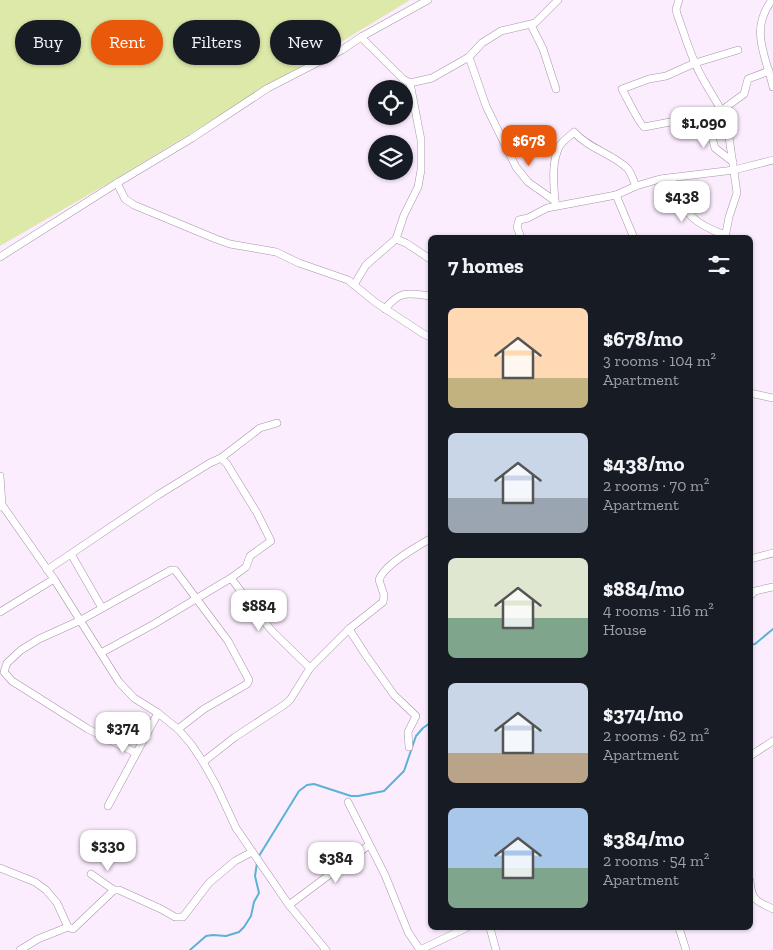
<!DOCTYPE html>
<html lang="en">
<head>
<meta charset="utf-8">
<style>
	body { margin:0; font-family:"Zilla Slab",serif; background:#242831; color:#f1f3f6; height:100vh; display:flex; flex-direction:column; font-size:19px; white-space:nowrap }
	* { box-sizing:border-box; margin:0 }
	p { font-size:16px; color:#9ea1a6 }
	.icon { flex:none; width:28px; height:28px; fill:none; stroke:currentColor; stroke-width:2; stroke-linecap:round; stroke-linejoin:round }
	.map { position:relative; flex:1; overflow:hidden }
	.side { position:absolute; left:428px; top:235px; width:325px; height:695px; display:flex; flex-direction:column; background:#171b24; border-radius:8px; box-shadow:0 1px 4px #0004 }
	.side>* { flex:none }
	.banner { position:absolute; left:15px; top:20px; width:338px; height:45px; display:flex; gap:10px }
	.buttons { position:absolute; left:368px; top:80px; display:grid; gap:10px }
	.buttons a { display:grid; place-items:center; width:45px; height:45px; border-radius:50%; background:#171b24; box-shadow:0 1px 4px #0004; font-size:25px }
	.price { position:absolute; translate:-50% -42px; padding:0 11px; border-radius:10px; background:#fff; color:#222; font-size:16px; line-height:32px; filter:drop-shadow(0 1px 2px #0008) }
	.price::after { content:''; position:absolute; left:50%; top:30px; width:15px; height:11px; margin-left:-8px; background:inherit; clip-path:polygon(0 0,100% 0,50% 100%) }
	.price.current { background:#ea580c; color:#fff }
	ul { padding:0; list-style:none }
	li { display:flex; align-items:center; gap:15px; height:125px; padding:0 20px }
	li span { display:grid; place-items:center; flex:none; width:140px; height:100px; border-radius:8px; color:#555 }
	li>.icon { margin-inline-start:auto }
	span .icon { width:60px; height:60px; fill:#fffc; stroke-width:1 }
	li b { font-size:21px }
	h2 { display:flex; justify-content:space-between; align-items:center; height:60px; padding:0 20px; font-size:21px }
	.pill { padding:0 18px; border-radius:22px; background:#171b24; box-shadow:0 1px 4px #0004; font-size:18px; line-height:45px }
	.pill.current { background:#ea580c; color:#fff }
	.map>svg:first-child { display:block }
	.green { fill:#dde9a8 }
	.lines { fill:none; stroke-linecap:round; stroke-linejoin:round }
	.stream { stroke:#5ab3d5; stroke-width:2 }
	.street-casing { stroke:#a991ac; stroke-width:8 }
	.street { stroke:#fff; stroke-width:7 }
</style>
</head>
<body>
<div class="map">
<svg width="773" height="950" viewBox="0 0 773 950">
	<rect width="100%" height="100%" fill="#fcedfe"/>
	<path class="green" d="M0 0H410L119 177 0 246Z"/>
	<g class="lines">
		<g class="stream">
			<path d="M750 645 755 644 773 629"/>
			<path d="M259 856 299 791 307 785 314 784 351 796H358L384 791 404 771 416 736 423 728 430 723"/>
			<path d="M190 950 206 936 213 935 226 936 239 932 244 927 251 916 254 902 259 893 255 876 257 863"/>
		</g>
		<g class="street-casing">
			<g id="street">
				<path d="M679 0 676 9 677 14C685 35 691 59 703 79 711 94 721 107 727 123L737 193 729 217 725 238"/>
				<path d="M772 0C749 30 766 56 773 87"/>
				<path d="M531 25 543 49 556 89"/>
				<path d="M361 37 403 79 410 83 432 78 469 57 482 43 501 31 535 23 558 0"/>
				<path d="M469 57 486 106 516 167 528 182 555 201"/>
				<path d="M722 110 744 94 748 79 769 71"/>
				<path d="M723 112 644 127C640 125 626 96 622 89L649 79 666 76 695 63 738 50"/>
				<path d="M706 117 715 148 733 162"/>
				<path d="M671 178C687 213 687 221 725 235"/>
				<path d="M117 183 125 199 134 205 216 239 230 244 276 252 299 263 348 280 375 302 422 333 430 337"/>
				<path d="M616 195 634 238"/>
				<path d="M555 203C554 185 551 164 559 147 562 141 569 137 574 132 589 149 611 153 627 168 631 172 633 180 636 186"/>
				<path d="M521 238 517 227 519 220 528 218 547 208 616 195 636 186 660 179 734 170 773 160"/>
				<path d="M396 239 406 243 430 259"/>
				<path d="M0 257 117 183 192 138 268 88 342 50 361 37 428 0"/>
				<path d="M354 285 366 265 396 239 404 215 418 187 421 170V140L410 83"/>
				<path d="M385 309C400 290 408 293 430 296"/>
				<path d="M750 393 773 398"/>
				<path d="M221 458 260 428 277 423"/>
				<path d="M0 476 2 505 0 507"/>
				<path d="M0 502 54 579 119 682 134 698 158 713 178 729 191 744 203 762 216 785 236 828 289 905 326 950"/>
				<path d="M71 554 102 608"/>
				<path d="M750 559 773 553"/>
				<path d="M47 570 158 495 210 463 221 458 227 464 257 513 271 541 250 556 246 567 231 578 154 624 101 653"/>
				<path d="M231 578 257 613 273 632 310 668"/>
				<path d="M750 596 755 591 773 587"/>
				<path d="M0 612 54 579"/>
				<path d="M349 629 365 654 394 695 416 716 408 732 409 747"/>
				<path d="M136 753 88 729 12 681 4 672 7 663 21 650 39 639 81 620 171 570H175L228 641 249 680 247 684 204 709 178 729"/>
				<path d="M750 756 773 741"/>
				<path d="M203 762 235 737 284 705 290 700 310 668 349 629 383 602 384 595 379 580C384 565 416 547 430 539"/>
				<path d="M348 802 385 875 408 932 420 950"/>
				<path d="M108 806 158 713"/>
				<path d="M0 868 35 882 46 890 57 903 68 927 73 929 114 890H119L161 909 175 917H183L209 883 235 861 252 852"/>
				<path d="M91 874 114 890"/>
				<path d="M750 881C752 901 755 900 773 909"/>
				<path d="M289 905 369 845"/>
				<path d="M490 928 496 950"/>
				<path d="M679 928 686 950"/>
				<path d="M20 950 38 939 68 927"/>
				<path d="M420 950 466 928"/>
			</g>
		</g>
		<use href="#street" class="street"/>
	</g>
</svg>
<div class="buttons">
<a><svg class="icon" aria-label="locate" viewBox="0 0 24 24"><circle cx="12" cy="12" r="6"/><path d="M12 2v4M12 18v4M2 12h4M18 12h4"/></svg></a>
<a><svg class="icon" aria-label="layers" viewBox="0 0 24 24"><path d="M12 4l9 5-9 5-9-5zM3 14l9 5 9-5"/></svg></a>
</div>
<b class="price" style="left:704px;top:149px">$1,090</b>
<b class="price current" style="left:529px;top:167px">$678</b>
<b class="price" style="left:682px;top:223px">$438</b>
<b class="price" style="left:259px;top:632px">$884</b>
<b class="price" style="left:123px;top:754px">$374</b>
<b class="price" style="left:108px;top:872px">$330</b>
<b class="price" style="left:336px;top:884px">$384</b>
<div class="banner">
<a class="pill">Buy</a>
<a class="pill current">Rent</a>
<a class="pill">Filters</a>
<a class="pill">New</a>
</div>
<section class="side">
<h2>7 homes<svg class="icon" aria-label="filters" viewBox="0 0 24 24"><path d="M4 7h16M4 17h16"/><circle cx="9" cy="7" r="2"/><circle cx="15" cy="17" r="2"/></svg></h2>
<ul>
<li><span style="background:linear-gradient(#ffd9b3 70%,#c2b280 0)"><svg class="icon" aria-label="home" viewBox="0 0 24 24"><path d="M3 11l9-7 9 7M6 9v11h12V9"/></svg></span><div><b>$678/mo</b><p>3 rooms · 104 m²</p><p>Apartment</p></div></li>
<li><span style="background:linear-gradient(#c9d6e8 65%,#9aa5b1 0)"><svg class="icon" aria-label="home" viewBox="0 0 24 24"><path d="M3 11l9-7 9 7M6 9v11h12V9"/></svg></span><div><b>$438/mo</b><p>2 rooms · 70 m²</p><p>Apartment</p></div></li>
<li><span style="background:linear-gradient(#dfe7d0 60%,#7fa58c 0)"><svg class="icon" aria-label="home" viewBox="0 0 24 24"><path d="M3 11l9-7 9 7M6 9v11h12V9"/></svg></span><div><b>$884/mo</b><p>4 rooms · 116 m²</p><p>House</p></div></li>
<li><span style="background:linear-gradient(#c9d6e8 70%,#b9a48a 0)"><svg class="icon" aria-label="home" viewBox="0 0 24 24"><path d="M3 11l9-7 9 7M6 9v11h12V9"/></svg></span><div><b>$374/mo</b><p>2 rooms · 62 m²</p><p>Apartment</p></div></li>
<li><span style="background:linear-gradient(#a9c7e8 60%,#7fa58c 0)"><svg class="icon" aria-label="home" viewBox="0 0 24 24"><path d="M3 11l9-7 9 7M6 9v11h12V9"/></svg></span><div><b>$384/mo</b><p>2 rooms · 54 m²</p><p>Apartment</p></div></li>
</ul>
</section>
</div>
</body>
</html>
